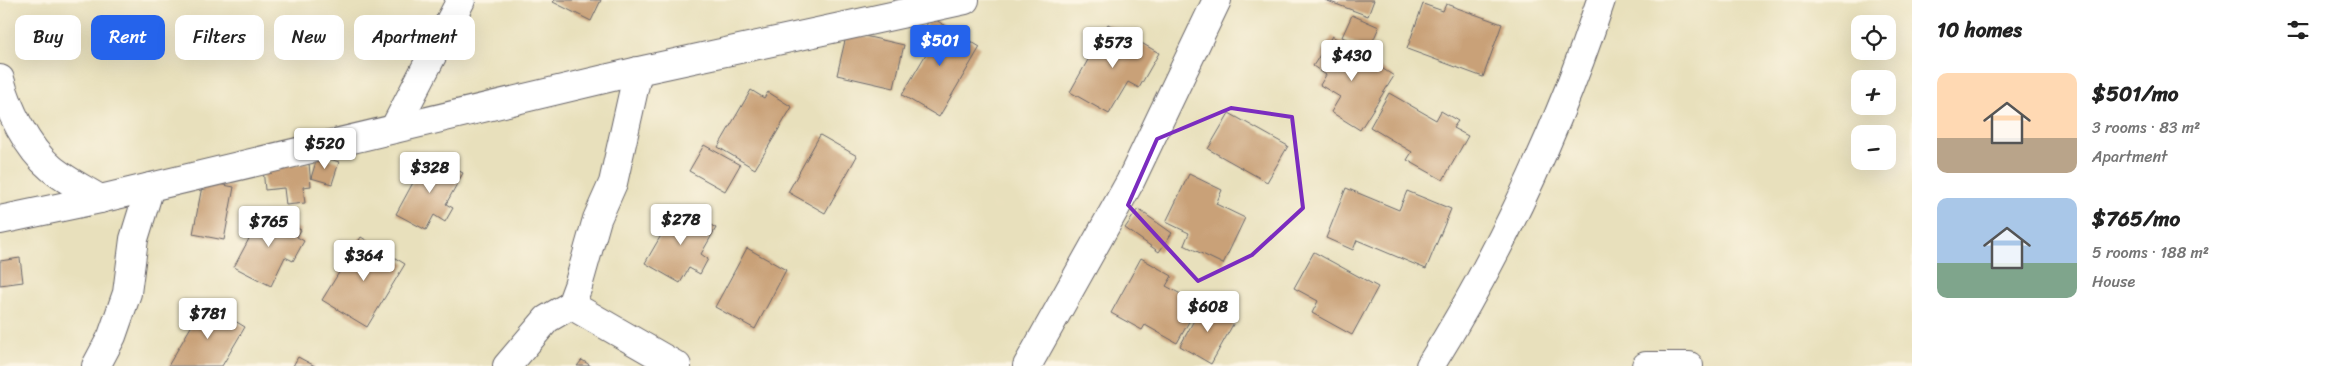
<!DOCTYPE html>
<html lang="en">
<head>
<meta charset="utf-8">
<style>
	body { margin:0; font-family:Sriracha,sans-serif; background:#f6f6f6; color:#222; height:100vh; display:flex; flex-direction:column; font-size:19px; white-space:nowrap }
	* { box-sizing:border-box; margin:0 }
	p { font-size:16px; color:#767676 }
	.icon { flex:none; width:28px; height:28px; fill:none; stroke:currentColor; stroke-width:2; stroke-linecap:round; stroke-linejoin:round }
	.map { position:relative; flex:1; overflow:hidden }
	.side { display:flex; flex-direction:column; background:#fff; width:425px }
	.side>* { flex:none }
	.top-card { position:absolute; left:15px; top:15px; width:475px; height:45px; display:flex; gap:10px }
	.controls { position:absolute; left:1851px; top:15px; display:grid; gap:10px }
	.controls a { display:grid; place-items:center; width:45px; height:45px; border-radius:10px; background:#fff; box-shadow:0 5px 20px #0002; font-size:25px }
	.price { position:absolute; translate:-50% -42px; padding:0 11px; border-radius:5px; background:#fff; color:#222; font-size:16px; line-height:32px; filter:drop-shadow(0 1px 2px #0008) }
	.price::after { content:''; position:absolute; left:50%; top:30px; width:15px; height:11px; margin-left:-8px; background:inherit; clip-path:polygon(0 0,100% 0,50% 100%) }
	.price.on { background:#2563eb; color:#fff }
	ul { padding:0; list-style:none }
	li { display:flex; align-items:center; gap:15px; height:125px; padding:0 25px }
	li span { display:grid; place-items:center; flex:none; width:140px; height:100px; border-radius:10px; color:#555 }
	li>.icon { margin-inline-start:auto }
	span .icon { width:60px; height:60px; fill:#fffc; stroke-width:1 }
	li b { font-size:21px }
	h2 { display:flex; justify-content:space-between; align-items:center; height:60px; padding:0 25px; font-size:21px }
	.chip { padding:0 18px; border-radius:10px; background:#fff; box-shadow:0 5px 20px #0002; font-size:18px; line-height:45px }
	.chip.on { background:#2563eb; color:#fff }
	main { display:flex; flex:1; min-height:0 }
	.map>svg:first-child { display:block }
	.building { fill:#c9a178 }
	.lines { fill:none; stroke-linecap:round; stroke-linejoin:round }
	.minor-casing { stroke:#676468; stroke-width:30 }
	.minor { stroke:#fff; stroke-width:28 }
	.marked { fill:none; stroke:#7b2cbf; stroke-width:4; stroke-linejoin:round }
</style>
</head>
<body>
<main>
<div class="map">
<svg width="1912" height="366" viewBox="0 0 1912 366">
	<rect width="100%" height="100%" fill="#fcf5e5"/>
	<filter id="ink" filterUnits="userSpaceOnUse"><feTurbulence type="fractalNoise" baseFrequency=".02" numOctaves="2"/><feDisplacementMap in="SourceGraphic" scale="10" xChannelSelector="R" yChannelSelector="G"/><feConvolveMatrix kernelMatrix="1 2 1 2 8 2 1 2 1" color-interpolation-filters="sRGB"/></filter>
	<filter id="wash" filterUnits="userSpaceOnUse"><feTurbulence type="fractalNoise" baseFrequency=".0096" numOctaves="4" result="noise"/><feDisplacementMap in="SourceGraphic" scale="20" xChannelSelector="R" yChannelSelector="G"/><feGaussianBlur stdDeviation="1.12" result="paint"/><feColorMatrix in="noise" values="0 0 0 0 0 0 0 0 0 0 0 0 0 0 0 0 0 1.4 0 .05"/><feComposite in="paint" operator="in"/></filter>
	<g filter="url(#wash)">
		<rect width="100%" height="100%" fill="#e8e0bc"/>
		<g id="blocks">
			<g class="building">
				<path d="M555 0H601L591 21 553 2Z"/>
				<path d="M1325 0H1374L1368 16Z"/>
				<path d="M1423 4 1443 11 1446 4 1502 24 1483 77 1407 49Z"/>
				<path d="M1352 15 1379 27 1369 50 1342 37Z"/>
				<path d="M931 17 980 47 939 117 902 95 926 54 914 47Z"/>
				<path d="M1108 24 1159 53 1139 88 1128 82 1109 114 1070 92Z"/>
				<path d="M847 32 904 45 894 88 837 75Z"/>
				<path d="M1332 36 1394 76 1360 130 1331 112 1340 97 1320 85 1326 75 1313 66Z"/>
				<path d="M751 90 764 98 768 92 792 107 755 169 718 147Z"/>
				<path d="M1389 93 1436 120 1441 111 1458 121 1453 128 1468 136 1443 180 1407 160 1412 152 1370 127Z"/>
				<path d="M1229 113 1288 146 1267 182 1208 149Z"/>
				<path d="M820 135 857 156 825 213 788 192Z"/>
				<path d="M704 145 740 165 725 191 689 171Z"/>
				<path d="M318 155 339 162 332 184 311 178Z"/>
				<path d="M428 155 463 173 446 204 453 208 445 222 434 215 426 230 396 214Z"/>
				<path d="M309 163 311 186 303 187 305 203 286 205 284 188 265 190 263 168Z"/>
				<path d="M1189 174 1222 190 1216 204 1245 218 1223 264 1184 245 1189 233 1166 222Z"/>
				<path d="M203 181 234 187 224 240 193 234Z"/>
				<path d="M1346 188 1399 210 1407 191 1451 209 1426 269 1357 240 1353 250 1326 238Z"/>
				<path d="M678 206 716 228 701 254 708 259 700 274 689 268 680 283 645 263Z"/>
				<path d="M1138 209 1172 233 1159 252 1125 228Z"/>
				<path d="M268 213 301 230 297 237 304 241 293 261 285 257 271 286 234 267 251 235 245 232 251 219 263 225Z"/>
				<path d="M361 237 405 264 367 327 322 300Z"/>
				<path d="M747 248 786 270 755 329 715 307Z"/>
				<path d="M1314 252 1378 287 1352 335 1312 313 1318 301 1294 288Z"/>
				<path d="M20 258 23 282 0 285V261Z"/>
				<path d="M1141 258 1172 276 1166 286 1199 304 1177 343 1145 325 1142 330 1111 313Z"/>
				<path d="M1204 302 1236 319 1211 364 1180 346Z"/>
				<path d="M205 303 245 327 222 366H168Z"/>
				<path d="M298 357 315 366H293Z"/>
				<path d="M582 360 591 366H577Z"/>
			</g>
		</g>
	</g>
	<g filter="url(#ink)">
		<use href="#blocks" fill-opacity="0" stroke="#676468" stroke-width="1"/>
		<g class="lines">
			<g class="minor-casing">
				<g id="minor">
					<path d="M0 79C8 109 27 148 51 168 65 180 84 189 100 199"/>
					<path d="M394 129 461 0"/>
					<path d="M0 220 100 199 638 71 965 0"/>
					<path d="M571 305 677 366"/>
					<path d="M96 366 112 336 127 293 134 239 150 187"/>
					<path d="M507 366 547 319 571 305 578 286 597 219 613 183 638 71"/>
					<path d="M1027 366 1130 182 1217 0"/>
					<path d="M1430 366C1501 252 1559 128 1601 0"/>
					<path d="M1646 366H1689"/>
				</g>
			</g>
			<use href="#minor" class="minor"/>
		</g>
	</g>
	<path class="marked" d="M1231 108 1292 117 1303 208 1252 255 1198 281 1128 205 1157 139Z"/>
</svg>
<div class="controls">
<a><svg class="icon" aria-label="locate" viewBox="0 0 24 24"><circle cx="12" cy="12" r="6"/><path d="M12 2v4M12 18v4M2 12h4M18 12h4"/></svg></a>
<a>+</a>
<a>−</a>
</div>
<b class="price on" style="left:940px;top:67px">$501</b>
<b class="price" style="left:1113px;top:69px">$573</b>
<b class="price" style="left:1352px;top:82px">$430</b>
<b class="price" style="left:325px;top:170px">$520</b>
<b class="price" style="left:430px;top:194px">$328</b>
<b class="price" style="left:681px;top:246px">$278</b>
<b class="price" style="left:269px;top:248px">$765</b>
<b class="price" style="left:364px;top:282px">$364</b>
<b class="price" style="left:1208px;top:333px">$608</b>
<b class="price" style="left:208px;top:340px">$781</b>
<div class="top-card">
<a class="chip">Buy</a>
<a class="chip on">Rent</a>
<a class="chip">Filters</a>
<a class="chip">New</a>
<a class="chip">Apartment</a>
</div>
</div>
<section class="side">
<h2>10 homes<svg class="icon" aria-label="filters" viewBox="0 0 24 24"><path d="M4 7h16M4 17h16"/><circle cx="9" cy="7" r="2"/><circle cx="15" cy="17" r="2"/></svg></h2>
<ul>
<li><span style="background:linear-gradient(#ffd9b3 65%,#b9a48a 0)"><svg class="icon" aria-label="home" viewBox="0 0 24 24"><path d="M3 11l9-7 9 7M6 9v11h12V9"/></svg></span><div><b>$501/mo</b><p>3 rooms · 83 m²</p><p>Apartment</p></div></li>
<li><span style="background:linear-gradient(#a9c7e8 65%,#7fa58c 0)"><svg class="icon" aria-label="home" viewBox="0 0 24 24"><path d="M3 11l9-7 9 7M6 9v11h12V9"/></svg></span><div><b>$765/mo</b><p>5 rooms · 188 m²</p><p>House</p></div></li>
</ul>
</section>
</main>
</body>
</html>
